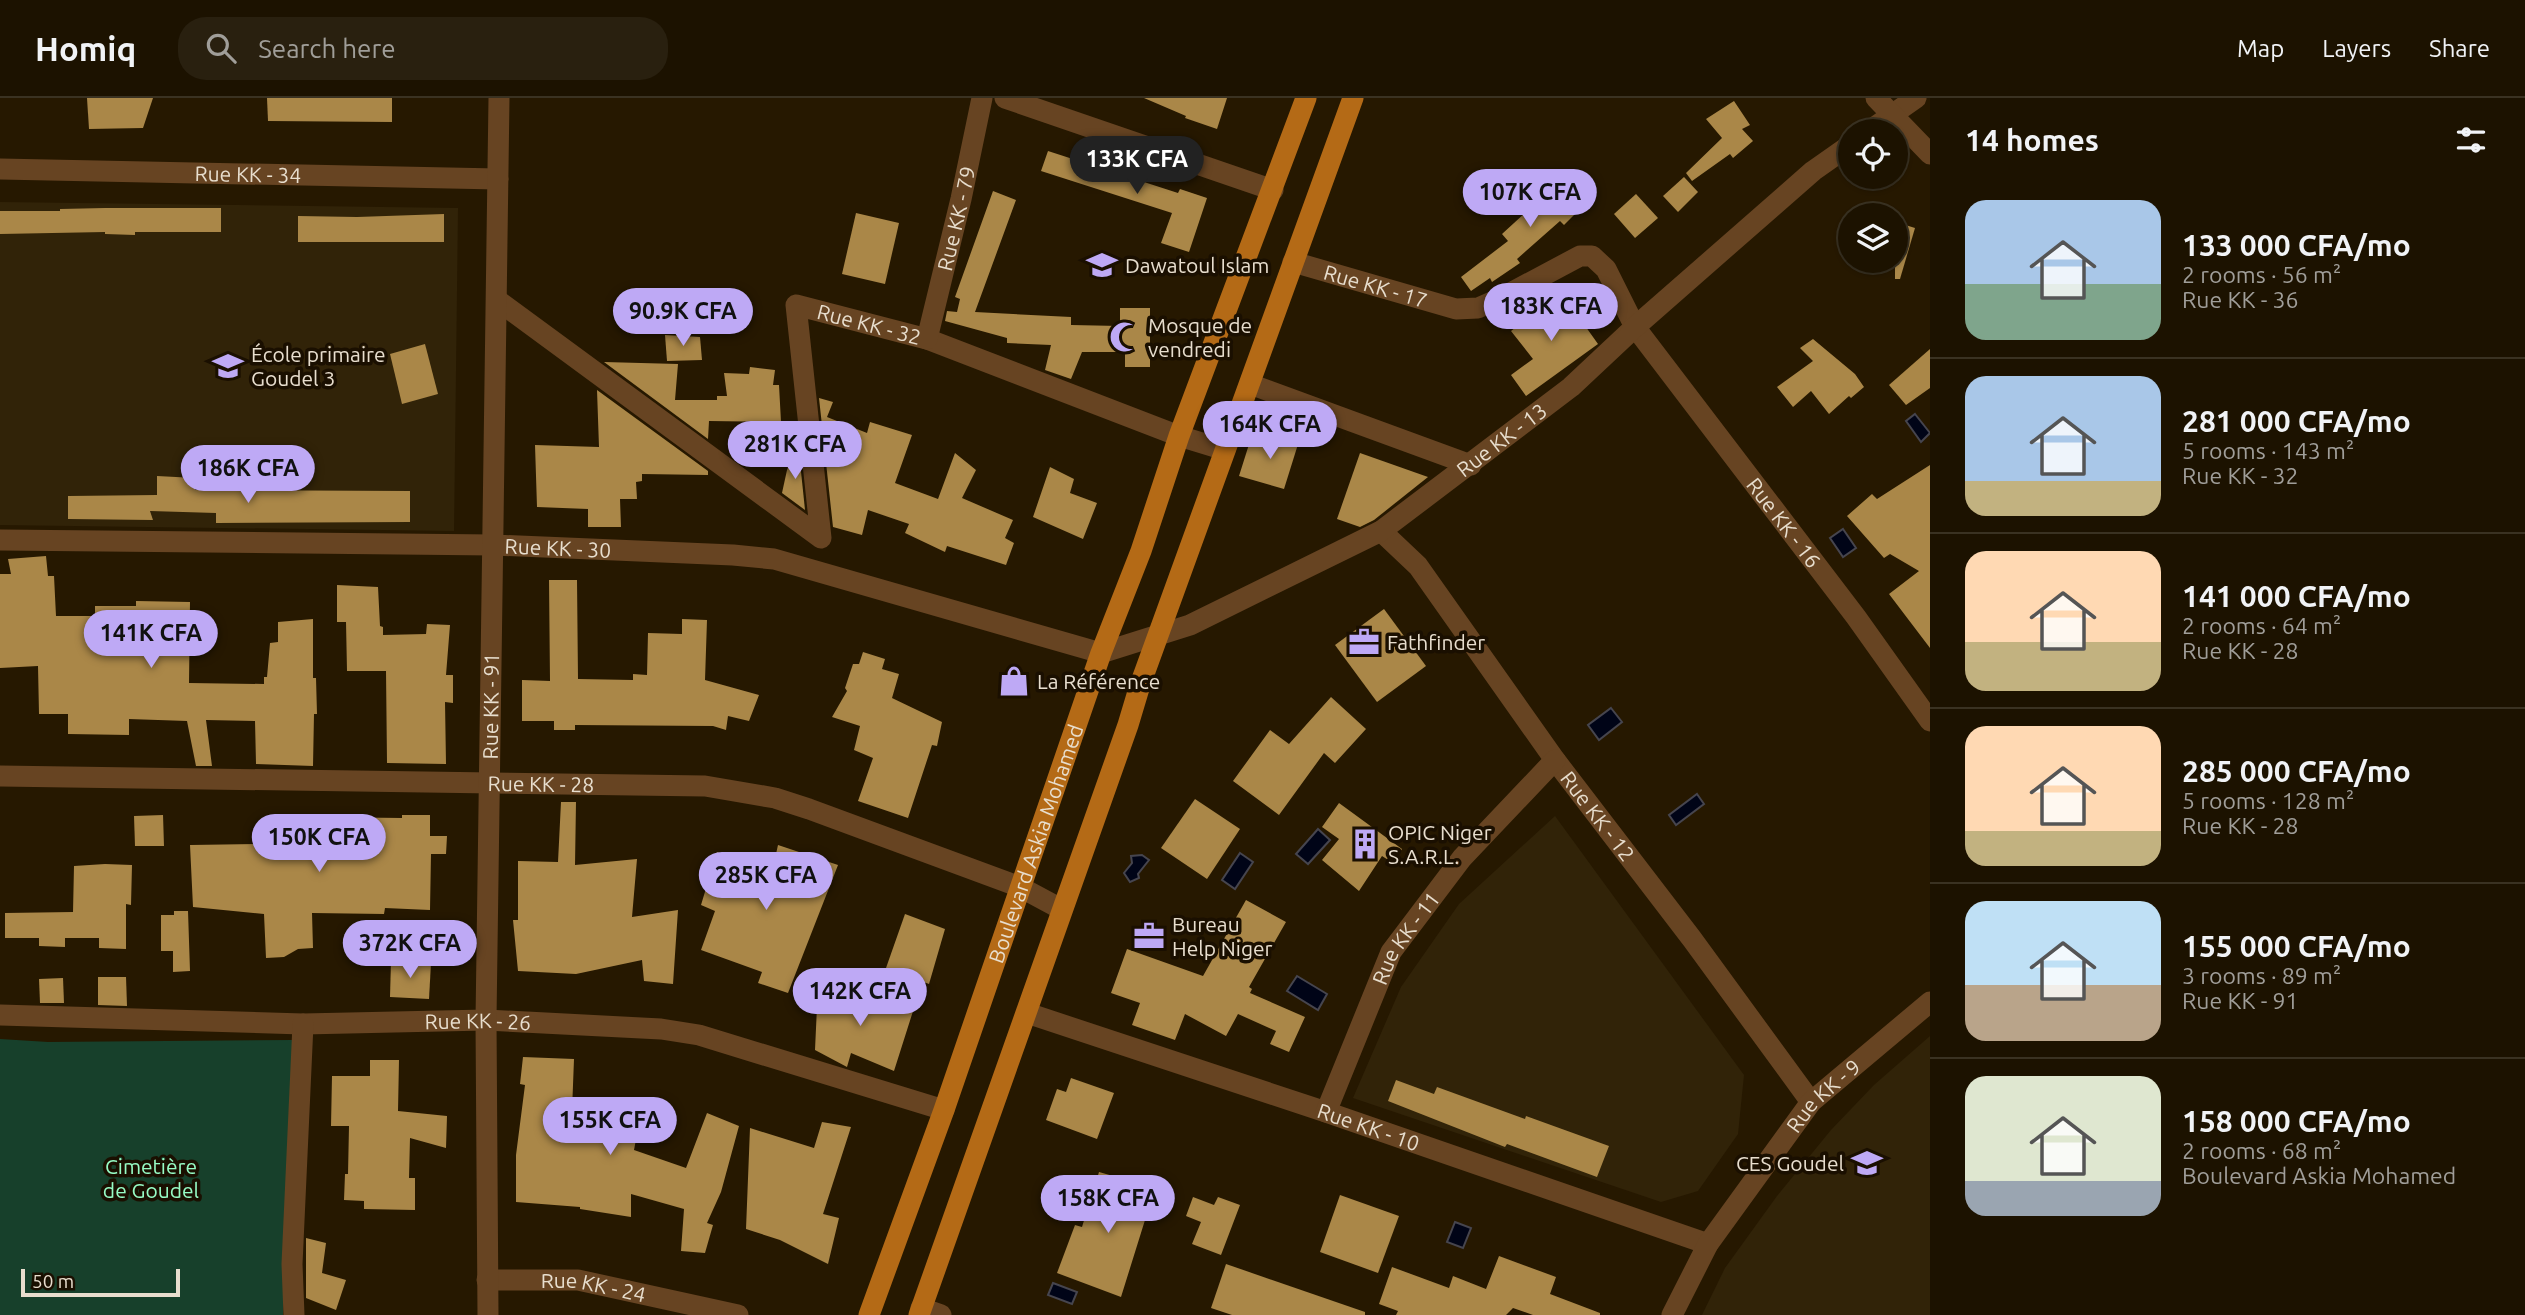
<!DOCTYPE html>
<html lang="en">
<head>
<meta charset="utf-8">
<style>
	body { margin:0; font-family:Ubuntu,sans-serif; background:#29200f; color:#f1f3f6; height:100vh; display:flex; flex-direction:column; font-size:26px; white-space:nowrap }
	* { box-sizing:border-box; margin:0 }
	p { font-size:23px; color:#a09e99 }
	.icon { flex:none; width:38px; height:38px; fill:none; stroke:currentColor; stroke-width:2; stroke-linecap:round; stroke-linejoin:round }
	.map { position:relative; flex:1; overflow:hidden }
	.sheet { display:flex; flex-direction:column; background:#1c1200; width:595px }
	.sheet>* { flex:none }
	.controls { position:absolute; left:1838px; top:21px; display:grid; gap:14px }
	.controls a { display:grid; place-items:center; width:70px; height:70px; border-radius:50%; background:#1c1200; box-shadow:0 2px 5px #0004,0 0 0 2px #3a3222; font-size:35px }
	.scale { position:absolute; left:21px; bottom:18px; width:159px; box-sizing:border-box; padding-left:7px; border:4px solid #e8dece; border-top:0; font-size:19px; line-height:24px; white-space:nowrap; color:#e8dece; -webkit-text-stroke:5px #1a0f00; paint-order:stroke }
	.price { position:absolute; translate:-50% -60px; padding:0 16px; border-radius:24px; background:#bea9f5; color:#111; font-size:23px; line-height:46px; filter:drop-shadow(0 2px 4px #0008) }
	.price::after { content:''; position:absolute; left:50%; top:42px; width:21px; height:16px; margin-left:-10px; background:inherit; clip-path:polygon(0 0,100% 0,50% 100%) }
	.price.on { background:#222; color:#fff }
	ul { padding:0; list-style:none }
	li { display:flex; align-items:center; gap:21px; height:175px; padding:0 35px }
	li+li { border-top:2px solid #3a3222 }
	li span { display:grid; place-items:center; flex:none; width:196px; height:140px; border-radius:21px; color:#555 }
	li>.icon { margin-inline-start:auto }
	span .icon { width:84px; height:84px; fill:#fffc; stroke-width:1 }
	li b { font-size:30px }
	h2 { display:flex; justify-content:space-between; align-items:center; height:84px; padding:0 35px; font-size:30px }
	header { display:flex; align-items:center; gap:42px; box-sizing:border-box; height:98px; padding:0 35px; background:#1c1200; border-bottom:2px solid #3a3222 }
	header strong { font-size:33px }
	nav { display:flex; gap:38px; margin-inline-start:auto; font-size:24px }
	.search { width:490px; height:63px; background:#29200f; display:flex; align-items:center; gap:18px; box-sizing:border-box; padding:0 24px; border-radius:28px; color:#a09e99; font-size:26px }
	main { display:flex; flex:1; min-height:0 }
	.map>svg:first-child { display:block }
	.built { fill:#312308 }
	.green { fill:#17402b }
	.water { fill:#000417; stroke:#46454e; stroke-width:2 }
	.building { fill:#aa8748 }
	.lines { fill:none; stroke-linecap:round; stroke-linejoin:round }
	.minor { stroke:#674422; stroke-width:21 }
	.tertiary { stroke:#674422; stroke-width:21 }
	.primary { stroke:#b46a16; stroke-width:21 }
	.labels { text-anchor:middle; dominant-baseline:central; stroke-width:7; stroke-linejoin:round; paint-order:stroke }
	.street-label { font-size:21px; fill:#e8dece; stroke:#1a0f00 }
	.poi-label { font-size:21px; fill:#e8dece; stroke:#1a0f00; text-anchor:start }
	.park-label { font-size:21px; fill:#97fcc5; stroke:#1a0f00 }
</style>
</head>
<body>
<header>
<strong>Homiq</strong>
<div class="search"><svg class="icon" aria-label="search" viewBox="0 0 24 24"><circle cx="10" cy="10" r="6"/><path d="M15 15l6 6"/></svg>Search here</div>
<nav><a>Map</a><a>Layers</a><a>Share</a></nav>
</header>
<main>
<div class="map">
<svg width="1930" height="1217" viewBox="0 0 1930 1217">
	<rect width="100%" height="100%" fill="#261800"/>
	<g class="built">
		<path d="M0 104 458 110 454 433 0 427Z"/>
		<path d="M1555 718 1744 977 1738 1036 1698 1093 1661 1104 1353 1000 1401 889 1459 806Z"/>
		<path d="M1930 938V1217H1702L1725 1170 1777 1098 1831 1032 1874 987Z"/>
	</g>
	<path class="green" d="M0 941 48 944 294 942 283 1217H0Z"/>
	<g class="water">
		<path d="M1915 316 1930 335 1921 344 1906 323Z"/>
		<path d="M1843 431 1856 450 1843 459 1830 440Z"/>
		<path d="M1611 610 1622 624 1599 642 1588 627Z"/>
		<path d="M1697 696 1704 706 1676 727 1669 717Z"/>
		<path d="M1318 731 1330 742 1308 766 1296 756Z"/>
		<path d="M1240 755 1253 764 1235 791 1222 782Z"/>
		<path d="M1142 757 1149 762 1138 776 1139 780 1130 784 1124 775 1132 765 1131 758Z"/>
		<path d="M1297 878 1327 896 1318 912 1287 893Z"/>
		<path d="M1455 1124 1471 1130 1463 1150 1447 1144Z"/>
		<path d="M1053 1185 1077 1194 1072 1206 1048 1197Z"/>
	</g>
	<g class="building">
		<path d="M87 0H153L143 30 89 31Z"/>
		<path d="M267 0H392V24L268 23Z"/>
		<path d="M1144 0H1227L1217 31 1185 20 1186 18Z"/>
		<path d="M1734 3 1750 27 1742 31 1753 43 1733 60 1730 56 1692 83 1686 75 1722 40 1706 21Z"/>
		<path d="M1048 53 1178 95 1180 91 1207 100 1189 154 1161 145 1172 115 1041 73Z"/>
		<path d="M1560 73 1589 102 1564 127 1560 123 1517 161 1520 165 1492 184 1490 180 1471 193 1461 179 1508 143 1502 136 1539 102 1535 98Z"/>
		<path d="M1684 79 1698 94 1678 114 1663 98Z"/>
		<path d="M993 93 1016 102 975 214 1071 219V227L1120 228V210H1150V269H1125V254H1082L1071 281 1045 272 1051 247 1007 245V240L945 223 947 213 957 214 960 201 955 199Z"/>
		<path d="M1636 96 1658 120 1635 140 1614 116Z"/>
		<path d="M105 110H221V134H135V137L105 136V134L0 136V113H60V111Z"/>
		<path d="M856 115 899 125 885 186 842 176Z"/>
		<path d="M444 116V144H298V118L357 119Z"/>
		<path d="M1899 125 1915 130 1900 181H1895V136Z"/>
		<path d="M1561 194 1598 246 1526 298 1511 277 1533 261 1511 233Z"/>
		<path d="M665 237 700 239 702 262 667 263Z"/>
		<path d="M1813 241 1855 276 1864 289 1851 300 1849 298 1829 316 1811 293 1793 309 1777 289 1813 263 1800 250Z"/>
		<path d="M425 246 438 296 402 306 390 256Z"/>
		<path d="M1930 251V290L1906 307 1889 287Z"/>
		<path d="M604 264 678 266 675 302H717V298H727L724 275 749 276 750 269 775 272 773 287H779L781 324 709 323 708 341Z"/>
		<path d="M597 292 708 373V377L642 376V383L636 384 637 401H620L621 429H588V411L537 409 535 347 599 349Z"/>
		<path d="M819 300 833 304 827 319 867 335 870 324 912 337 895 385 938 401 955 355 976 372 962 400 1013 422 1005 440 1014 445 1006 467 947 448 945 454 905 435 909 426 868 412 862 437 833 429Z"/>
		<path d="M1280 337 1299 343 1284 391 1239 378 1251 340 1276 347Z"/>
		<path d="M798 345 805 412 782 395 787 372Z"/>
		<path d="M1360 355 1428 379 1374 422 1360 429 1337 421Z"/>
		<path d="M1930 367V550L1889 496 1919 473 1890 456 1884 460 1847 418 1872 396 1877 401Z"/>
		<path d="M1050 369 1074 381 1070 395 1097 405 1083 441 1033 419Z"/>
		<path d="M157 378 195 380V392L410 393V424L216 425V415L150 413 153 422 68 421V398L157 397Z"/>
		<path d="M46 458 48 478H54L56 518H95V508H136V503L190 504 189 585 264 586V579H267L270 545 278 544V524L313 521V580H316L317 616H314L313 668 256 666 255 623 206 622 212 668H196L187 623 129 621V637L68 636V616H39L38 568 0 570V476H11L8 461Z"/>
		<path d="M549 482H577L578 581 633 582V576L647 577 648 535 682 536V521L707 522 705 582 759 597 749 623 728 618 726 632 713 628 575 627V632H554V623H522V582L550 583Z"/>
		<path d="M337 487 378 489 380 528 383 529V537L426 536 427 526 450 527 446 577H453V605L445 604 446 666 387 665 386 573H347L346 524H337Z"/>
		<path d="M1384 511 1426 568 1377 604 1335 547Z"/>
		<path d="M863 554 885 561 882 571 899 576 892 600 942 624 937 648 932 647 908 720 858 703 873 660 854 652 860 628 832 619 847 593 845 590 853 566H859Z"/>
		<path d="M1331 599 1366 631 1335 665 1324 655 1279 717 1233 683 1270 632 1289 646Z"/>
		<path d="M1195 701 1240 731 1207 781 1161 750Z"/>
		<path d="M561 704H576L575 767 637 761 632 819 678 812 673 886 644 883 642 862 576 876 518 873 513 822H518V763L558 764Z"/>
		<path d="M1339 705 1402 751 1393 765 1382 758 1359 793 1322 762 1339 741 1322 729Z"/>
		<path d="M163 717 164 748H135L134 718Z"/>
		<path d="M402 717H430V738H447L446 756H431L430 812 385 810 384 816 312 815 313 850 298 851 284 859 266 860 264 816 193 809 190 747 256 746 257 730 281 731V733L322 738V719L402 720Z"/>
		<path d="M778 747 838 767 788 895 758 885 762 874 701 852 715 813 701 807 717 754 772 774Z"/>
		<path d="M105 766 132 767 131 807 126 806V851L99 850V840H65V849L39 848V840H5V815L73 814 74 768Z"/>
		<path d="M1246 802 1286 824 1249 889 1252 891 1250 895 1305 919 1289 954 1270 946 1276 933 1238 916 1226 938 1185 916 1175 942 1132 927 1140 905 1111 895 1127 851 1203 878Z"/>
		<path d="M174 813H188L190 873 173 874V853H161V817H174Z"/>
		<path d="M905 816 945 831 929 886 886 870Z"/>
		<path d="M391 863 431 865 429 901 390 899Z"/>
		<path d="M98 879H126L127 908 98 907Z"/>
		<path d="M63 880 64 905H40L39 881Z"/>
		<path d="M818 887 873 902 874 898 914 910 894 973 851 955 847 969 815 952Z"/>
		<path d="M523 959 574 961 572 1013 641 1015 634 1052 686 1070 707 1015 739 1028 721 1094 707 1125 713 1127 705 1155 681 1153 684 1111 631 1096V1119L580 1111V1109L516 1104V1057L525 987 520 986Z"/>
		<path d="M370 962H399L398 1013 447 1018 446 1050 410 1040 409 1080H415V1112L364 1111V1103L344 1102 345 1076H348L349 1028H331L332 978H370Z"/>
		<path d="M1071 980 1114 995 1097 1041 1046 1022 1057 991 1066 994Z"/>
		<path d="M1396 982 1434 996 1437 989 1525 1021 1526 1018 1609 1048 1597 1079 1507 1046 1505 1049 1388 1003Z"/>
		<path d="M822 1024 851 1029 823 1116 839 1120 828 1166 780 1142 746 1131 750 1030 814 1050Z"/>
		<path d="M1099 1074 1155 1090 1121 1199 1057 1175 1075 1127 1082 1129Z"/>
		<path d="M1340 1097 1399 1118 1378 1175 1320 1154Z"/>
		<path d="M1193 1099 1214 1107 1218 1099 1240 1107 1221 1157 1192 1146 1201 1124 1186 1118Z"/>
		<path d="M306 1140 326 1145 322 1175 346 1182 336 1212 306 1200Z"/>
		<path d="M1499 1158 1556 1179 1550 1196 1600 1215V1217H1533L1513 1210 1506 1217H1396L1398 1213 1379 1206 1392 1169 1449 1190 1453 1178 1486 1191Z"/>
		<path d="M1226 1166 1365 1214V1217H1232L1211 1210Z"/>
	</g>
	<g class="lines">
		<g class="minor">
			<path d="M1005 0 1273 92"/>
			<path d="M1869 33 1916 0"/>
			<path id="s1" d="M0 71 498 81"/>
			<path id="s2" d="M1293 164 1456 211 1478 210 1503 199 1580 158H1592L1606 171 1635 229 1856 519 1930 623"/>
			<path id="s3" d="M497 202 821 440 796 207 927 241 1179 338 1225 352"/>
			<path id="s4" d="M927 241 961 101 982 0"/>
			<path d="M1250 286 1471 367"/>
			<path id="s5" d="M1381 433 1418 468 1555 662 1692 841 1811 1004"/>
			<path id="s6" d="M0 442 494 447 733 457 774 461 1101 555 1190 527 1381 433 1571 289 1635 229 1813 73 1850 47"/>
			<path id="s7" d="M0 678 705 688 775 700 809 711 1020 789 1061 811"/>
			<path id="s8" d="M1027 915 1326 1014 1708 1146"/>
			<path id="s9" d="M0 917 303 926 486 922 661 931 699 937 944 1012"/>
			<path id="s10" d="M1326 1014 1391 854 1462 760 1555 662"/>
			<path id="s11" d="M487 1182H578L738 1217"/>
			<path d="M921 1210 941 1217"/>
			<path d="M294 1217 292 1166 303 926"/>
			<path id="s12" d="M488 1217 486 922 499 0"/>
			<path id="s13" d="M1672 1217 1708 1146 1811 1004 1930 904"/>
		</g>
		<path class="tertiary" d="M1876 0 1930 56"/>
		<g class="primary">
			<path id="s14" d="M869 1217 944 1012 1101 555 1141 453 1179 338 1306 0"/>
			<path d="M919 1217 1128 627 1140 587 1353 0"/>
		</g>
	</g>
	<defs>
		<g id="school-bare" transform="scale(2.415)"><path d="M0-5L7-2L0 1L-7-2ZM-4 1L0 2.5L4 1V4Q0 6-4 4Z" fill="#bea9f5" stroke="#1a0f00" stroke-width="2.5" paint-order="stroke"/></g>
		<g id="mosque-bare" transform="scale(2.415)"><path d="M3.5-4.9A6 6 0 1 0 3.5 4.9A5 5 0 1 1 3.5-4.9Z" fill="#bea9f5" stroke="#1a0f00" stroke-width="2.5" paint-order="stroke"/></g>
		<g id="office-bare" transform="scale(2.415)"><path d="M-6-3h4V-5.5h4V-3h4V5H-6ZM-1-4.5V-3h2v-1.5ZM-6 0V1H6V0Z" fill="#bea9f5" stroke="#1a0f00" stroke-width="2.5" paint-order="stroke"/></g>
		<g id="shop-bare" transform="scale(2.415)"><path d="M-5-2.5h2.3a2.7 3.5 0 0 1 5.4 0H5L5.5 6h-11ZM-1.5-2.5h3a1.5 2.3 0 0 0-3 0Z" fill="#bea9f5" stroke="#1a0f00" stroke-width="2.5" paint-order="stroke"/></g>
		<g id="building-bare" transform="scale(2.415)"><path d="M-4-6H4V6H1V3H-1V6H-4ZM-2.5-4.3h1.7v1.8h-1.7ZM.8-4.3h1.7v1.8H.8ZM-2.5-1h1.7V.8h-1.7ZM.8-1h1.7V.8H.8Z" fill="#bea9f5" stroke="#1a0f00" stroke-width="2.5" paint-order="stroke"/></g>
	</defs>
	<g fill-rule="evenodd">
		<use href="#school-bare" x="1102" y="167"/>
		<use href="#mosque-bare" x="1125" y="239"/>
		<use href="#school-bare" x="228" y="268"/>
		<use href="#office-bare" x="1364" y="544"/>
		<use href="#shop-bare" x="1014" y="583"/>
		<use href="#building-bare" x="1365" y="746"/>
		<use href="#office-bare" x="1149" y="838"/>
		<use href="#school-bare" x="1867" y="1065"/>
	</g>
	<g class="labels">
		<g class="street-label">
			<text stroke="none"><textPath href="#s1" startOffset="248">Rue KK - 34</textPath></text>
			<text stroke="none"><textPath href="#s4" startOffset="124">Rue KK - 79</textPath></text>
			<text stroke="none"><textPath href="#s2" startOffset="86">Rue KK - 17</textPath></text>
			<text stroke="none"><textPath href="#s3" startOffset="712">Rue KK - 32</textPath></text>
			<text stroke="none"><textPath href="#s6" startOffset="1572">Rue KK - 13</textPath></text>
			<text stroke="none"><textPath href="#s2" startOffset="648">Rue KK - 16</textPath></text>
			<text stroke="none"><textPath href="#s6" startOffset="558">Rue KK - 30</textPath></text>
			<text stroke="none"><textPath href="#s12" startOffset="609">Rue KK - 91</textPath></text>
			<text stroke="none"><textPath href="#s7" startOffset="541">Rue KK - 28</textPath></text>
			<text stroke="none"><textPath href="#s5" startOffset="359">Rue KK - 12</textPath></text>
			<text stroke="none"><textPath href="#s14" startOffset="500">Boulevard Askia Mohamed</textPath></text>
			<text stroke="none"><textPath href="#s10" startOffset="192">Rue KK - 11</textPath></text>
			<text stroke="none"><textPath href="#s9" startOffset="478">Rue KK - 26</textPath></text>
			<text stroke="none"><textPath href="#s13" startOffset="268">Rue KK - 9</textPath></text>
			<text stroke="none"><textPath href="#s8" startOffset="360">Rue KK - 10</textPath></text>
			<text stroke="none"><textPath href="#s11" startOffset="107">Rue KK - 24</textPath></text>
		</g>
		<g class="poi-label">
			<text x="1125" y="167">Dawatoul Islam</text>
			<text x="1148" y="227">Mosque de<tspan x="1148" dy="24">vendredi</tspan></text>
			<text x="251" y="256">École primaire<tspan x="251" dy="24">Goudel 3</tspan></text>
			<text x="1387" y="544">Fathfinder</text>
			<text x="1037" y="583">La Référence</text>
			<text x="1388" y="734">OPIC Niger<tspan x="1388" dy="24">S.A.R.L.</tspan></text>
			<text x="1172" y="826">Bureau<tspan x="1172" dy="24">Help Niger</tspan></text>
			<text x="1844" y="1065" text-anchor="end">CES Goudel</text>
		</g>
		<g class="park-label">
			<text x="151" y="1068">Cimetière<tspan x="151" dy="24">de Goudel</tspan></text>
		</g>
	</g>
</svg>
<div class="controls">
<a><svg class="icon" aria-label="locate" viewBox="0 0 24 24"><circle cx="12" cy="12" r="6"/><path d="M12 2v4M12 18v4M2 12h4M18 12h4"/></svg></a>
<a><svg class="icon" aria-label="layers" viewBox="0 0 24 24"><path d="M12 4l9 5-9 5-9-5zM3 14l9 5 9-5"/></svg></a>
</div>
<div class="scale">50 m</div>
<b class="price on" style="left:1137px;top:98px">133K CFA</b>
<b class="price" style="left:1530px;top:131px">107K CFA</b>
<b class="price" style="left:1551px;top:245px">183K CFA</b>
<b class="price" style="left:683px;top:250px">90.9K CFA</b>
<b class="price" style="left:1270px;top:363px">164K CFA</b>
<b class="price" style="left:795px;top:383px">281K CFA</b>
<b class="price" style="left:248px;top:407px">186K CFA</b>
<b class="price" style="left:151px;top:572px">141K CFA</b>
<b class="price" style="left:319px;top:776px">150K CFA</b>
<b class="price" style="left:766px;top:814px">285K CFA</b>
<b class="price" style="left:410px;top:882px">372K CFA</b>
<b class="price" style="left:860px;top:930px">142K CFA</b>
<b class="price" style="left:610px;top:1059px">155K CFA</b>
<b class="price" style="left:1108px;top:1137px">158K CFA</b>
</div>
<section class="sheet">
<h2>14 homes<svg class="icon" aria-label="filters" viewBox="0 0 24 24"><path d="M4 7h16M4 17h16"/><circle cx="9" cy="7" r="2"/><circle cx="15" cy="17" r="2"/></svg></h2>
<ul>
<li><span style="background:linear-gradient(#a9c7e8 60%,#7fa58c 0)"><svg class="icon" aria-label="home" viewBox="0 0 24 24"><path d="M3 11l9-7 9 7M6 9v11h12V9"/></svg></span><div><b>133 000 CFA/mo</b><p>2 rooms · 56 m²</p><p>Rue KK - 36</p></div></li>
<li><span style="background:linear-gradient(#a9c7e8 75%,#c2b280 0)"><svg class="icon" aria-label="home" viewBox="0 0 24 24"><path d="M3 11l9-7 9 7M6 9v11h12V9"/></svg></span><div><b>281 000 CFA/mo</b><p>5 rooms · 143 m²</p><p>Rue KK - 32</p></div></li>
<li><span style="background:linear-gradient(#ffd9b3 65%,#c2b280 0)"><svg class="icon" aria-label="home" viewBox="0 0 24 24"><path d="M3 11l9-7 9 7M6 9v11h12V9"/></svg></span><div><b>141 000 CFA/mo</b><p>2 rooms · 64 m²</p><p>Rue KK - 28</p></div></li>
<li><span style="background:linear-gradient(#ffd9b3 75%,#c2b280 0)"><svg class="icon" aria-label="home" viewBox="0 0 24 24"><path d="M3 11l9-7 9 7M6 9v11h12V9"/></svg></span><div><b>285 000 CFA/mo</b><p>5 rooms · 128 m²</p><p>Rue KK - 28</p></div></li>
<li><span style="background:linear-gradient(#bfe0f5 60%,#b9a48a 0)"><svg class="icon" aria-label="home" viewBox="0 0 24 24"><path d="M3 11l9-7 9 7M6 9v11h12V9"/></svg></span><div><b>155 000 CFA/mo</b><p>3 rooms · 89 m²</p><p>Rue KK - 91</p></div></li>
<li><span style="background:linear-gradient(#dfe7d0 75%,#9aa5b1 0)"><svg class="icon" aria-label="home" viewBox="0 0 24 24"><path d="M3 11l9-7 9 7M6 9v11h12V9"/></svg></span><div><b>158 000 CFA/mo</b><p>2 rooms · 68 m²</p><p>Boulevard Askia Mohamed</p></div></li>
</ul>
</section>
</main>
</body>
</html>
